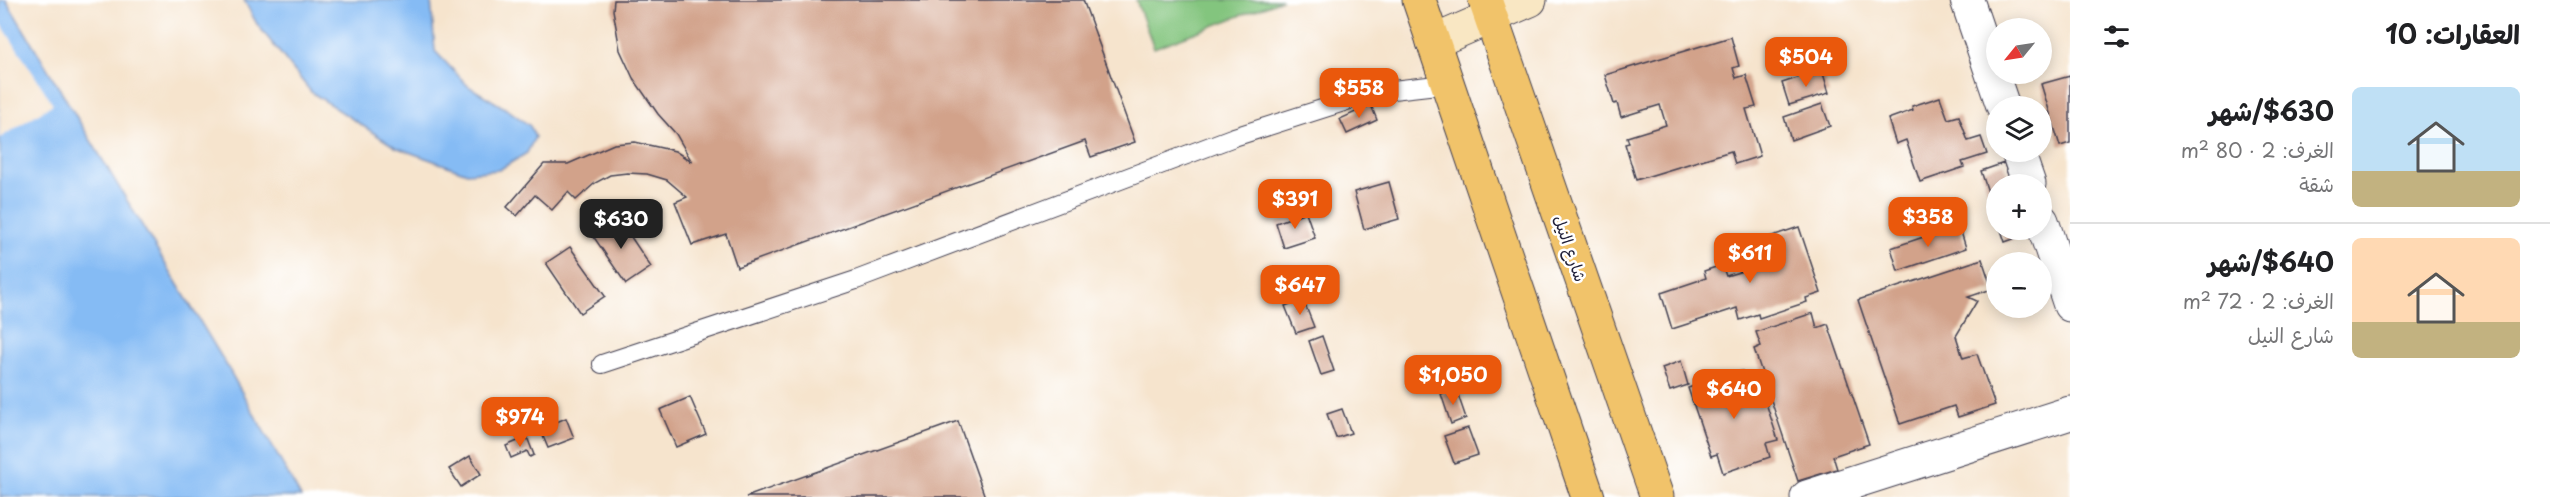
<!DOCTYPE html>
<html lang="ar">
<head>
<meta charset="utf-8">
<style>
	body { margin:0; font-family:"Playpen Sans","Playpen Sans Arabic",sans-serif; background:#f2f2f2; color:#202124; direction:rtl; height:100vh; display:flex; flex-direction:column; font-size:22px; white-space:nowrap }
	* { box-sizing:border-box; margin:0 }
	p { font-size:20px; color:#757577 }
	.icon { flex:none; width:33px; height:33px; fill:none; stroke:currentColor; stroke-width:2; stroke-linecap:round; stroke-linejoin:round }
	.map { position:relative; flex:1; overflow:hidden; direction:ltr }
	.side { display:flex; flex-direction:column; background:#fff; width:480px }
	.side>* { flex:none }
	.needle { width:39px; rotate:240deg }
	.fabs { position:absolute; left:1986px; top:18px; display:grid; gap:12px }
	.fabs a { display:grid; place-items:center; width:66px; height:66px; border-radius:50%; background:#fff; box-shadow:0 3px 15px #0003; font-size:30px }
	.price { position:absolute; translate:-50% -51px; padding:0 14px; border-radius:12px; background:#ea580c; color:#fff; font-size:20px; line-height:39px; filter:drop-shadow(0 2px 3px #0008) }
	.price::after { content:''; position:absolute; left:50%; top:36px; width:18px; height:14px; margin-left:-9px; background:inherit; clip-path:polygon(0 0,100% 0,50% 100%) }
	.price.selected { background:#222; color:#fff }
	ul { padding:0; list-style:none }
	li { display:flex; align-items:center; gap:18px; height:150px; padding:0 30px }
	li+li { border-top:2px solid #e0e0e0 }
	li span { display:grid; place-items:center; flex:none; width:168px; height:120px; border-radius:9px; color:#555 }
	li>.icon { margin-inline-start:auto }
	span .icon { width:72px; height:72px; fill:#fffc; stroke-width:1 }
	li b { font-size:26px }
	h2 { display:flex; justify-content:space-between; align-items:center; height:72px; padding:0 30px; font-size:26px }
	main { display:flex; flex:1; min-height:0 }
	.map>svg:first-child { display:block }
	.green { fill:#83c57e; stroke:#52745c; stroke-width:1.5 }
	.water { fill:#85bbf4; stroke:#546e98; stroke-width:1.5 }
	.pier { fill:#f6e4cd }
	.building { fill:#d2a28a }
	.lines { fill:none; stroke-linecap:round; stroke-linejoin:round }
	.lane-casing { stroke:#423f51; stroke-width:20 }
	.street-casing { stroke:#423f51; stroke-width:35 }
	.secondary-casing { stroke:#423f51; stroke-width:35 }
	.primary-casing { stroke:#423f51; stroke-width:35 }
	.lane { stroke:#fff; stroke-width:18 }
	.street { stroke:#fff; stroke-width:33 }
	.secondary { stroke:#f9e7c3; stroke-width:33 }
	.primary { stroke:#f1c36a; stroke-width:33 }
	.labels { text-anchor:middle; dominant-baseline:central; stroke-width:5; stroke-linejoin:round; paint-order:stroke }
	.street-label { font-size:16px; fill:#22223b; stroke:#fff }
</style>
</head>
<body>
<main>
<section class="side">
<h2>العقارات: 10<svg class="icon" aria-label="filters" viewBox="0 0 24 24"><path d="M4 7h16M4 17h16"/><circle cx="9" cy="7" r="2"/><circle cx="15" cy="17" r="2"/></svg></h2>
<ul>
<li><span style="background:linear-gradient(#bfe0f5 70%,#c2b280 0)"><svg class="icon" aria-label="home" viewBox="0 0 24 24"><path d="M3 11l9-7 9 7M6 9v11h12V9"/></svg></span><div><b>$630/شهر</b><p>الغرف: 2 · 80 m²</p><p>شقة</p></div></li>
<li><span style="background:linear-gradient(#ffd9b3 70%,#c2b280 0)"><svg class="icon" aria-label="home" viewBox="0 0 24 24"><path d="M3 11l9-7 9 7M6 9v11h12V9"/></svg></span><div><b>$640/شهر</b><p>الغرف: 2 · 72 m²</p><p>شارع النيل</p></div></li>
</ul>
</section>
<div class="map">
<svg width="2070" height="497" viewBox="0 0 2070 497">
	<rect width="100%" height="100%" fill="#fff"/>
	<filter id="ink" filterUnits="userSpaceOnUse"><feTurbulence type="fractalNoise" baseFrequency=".0167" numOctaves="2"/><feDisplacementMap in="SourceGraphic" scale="12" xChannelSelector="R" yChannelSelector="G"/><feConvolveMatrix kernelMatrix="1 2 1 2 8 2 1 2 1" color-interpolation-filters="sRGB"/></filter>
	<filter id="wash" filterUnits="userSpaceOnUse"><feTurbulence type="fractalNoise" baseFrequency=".008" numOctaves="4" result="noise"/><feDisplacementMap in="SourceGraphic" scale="24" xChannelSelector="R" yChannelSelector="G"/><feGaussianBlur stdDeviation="1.35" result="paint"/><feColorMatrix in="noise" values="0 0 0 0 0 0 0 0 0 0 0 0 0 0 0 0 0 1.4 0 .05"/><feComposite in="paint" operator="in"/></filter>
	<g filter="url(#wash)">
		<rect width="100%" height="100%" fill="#f6e4cd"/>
		<path class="green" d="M1136 0H1282L1154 48Z"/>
		<g class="water">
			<path d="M0 0H6L227 366 301 497H0Z"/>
			<path d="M244 0H431L435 51 468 86 508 110 530 126 535 137 527 153 499 170 467 173 395 147 311 92 257 24Z"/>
		</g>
		<path class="pier" d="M0 22 53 104 0 138Z"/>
		<g id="blocks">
			<g class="building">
				<path d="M614 0H1083L1135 142 1091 157 1085 141 737 267 726 234 692 245 675 202 687 197 667 180 647 174 627 173 610 175 595 183 576 200 568 192 552 210 535 195 517 216 507 207 544 164H568L614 144 635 142 675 151 692 162 676 134 658 114 633 78 620 50 613 10Z"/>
				<path d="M1731 37 1739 66 1733 68 1736 78 1746 75 1756 107 1746 109 1760 156 1735 164 1731 151 1636 180 1625 144 1629 143 1627 137 1666 125 1660 105 1621 117 1617 103 1614 104 1605 75Z"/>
				<path d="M1822 70 1829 93 1789 105 1782 83Z"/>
				<path d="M2070 76V143L2060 146 2041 84Z"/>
				<path d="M1940 97 1948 119 1959 116 1968 141 1981 137 1987 154 1962 162 1964 167 1920 182 1906 140 1896 144 1888 119 1913 110 1912 106Z"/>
				<path d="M1822 104 1830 126 1791 140 1784 117Z"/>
				<path d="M1371 105 1377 120 1347 134 1340 119Z"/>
				<path d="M2004 163 2011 184H1996V216L1981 171Z"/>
				<path d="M1389 182 1399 219 1364 229 1354 192Z"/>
				<path d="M1306 212 1315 238 1284 248 1276 223Z"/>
				<path d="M617 216 651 267 626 284 591 233Z"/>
				<path d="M1959 225 1966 248 1898 271 1891 248Z"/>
				<path d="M1799 227 1821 293 1806 298 1807 302 1759 318 1758 314 1740 320 1737 308 1672 329 1661 293 1706 278 1704 271 1722 265 1726 276 1759 266 1751 243Z"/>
				<path d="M2001 230H2026L2027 234 2005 242Z"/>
				<path d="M570 247 605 296 580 313 546 263Z"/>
				<path d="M1982 259 1992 289 1968 297 1977 301 1956 336 1963 358 1977 354 1995 405 1958 417 1954 406 1900 424 1858 300Z"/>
				<path d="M1303 299 1314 327 1296 333 1285 306Z"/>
				<path d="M1813 313 1817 328 1828 324 1869 444 1833 456 1837 469 1798 481 1754 349 1761 346 1756 332Z"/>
				<path d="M1322 336 1334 371 1321 375 1309 341Z"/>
				<path d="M1681 361 1688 385 1670 391 1662 368Z"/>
				<path d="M1742 371 1745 379 1757 375 1778 440 1766 443 1770 457 1723 473 1717 454 1711 456 1688 388Z"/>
				<path d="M1456 389 1466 418 1451 424 1441 394Z"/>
				<path d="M690 397 706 434 676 447 660 410Z"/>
				<path d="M1342 409 1351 433 1336 438 1327 414Z"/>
				<path d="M566 418 574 438 548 448 540 429Z"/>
				<path d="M958 421 985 497H746Z"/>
				<path d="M1468 428 1478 455 1454 463 1444 436Z"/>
				<path d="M527 437 534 455 530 457 527 451 511 458 506 446Z"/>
				<path d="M470 456 481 474 461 487 449 469Z"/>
			</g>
		</g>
	</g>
	<g filter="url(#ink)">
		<use href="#blocks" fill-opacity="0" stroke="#423f51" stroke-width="1.5"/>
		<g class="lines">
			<g class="lane-casing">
				<path id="lane" d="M602 364 856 280 1234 137 1375 92 1446 84"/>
			</g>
			<g class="street-casing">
				<g id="street">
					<path d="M1967 0 2003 106"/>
					<path d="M2018 152 2029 184"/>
					<path d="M2042 221 2070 305"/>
					<path d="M1807 497 2070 413"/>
				</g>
			</g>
			<g class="secondary-casing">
				<path id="secondary" d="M1433 42 1530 0"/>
			</g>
			<g class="primary-casing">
				<g id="primary">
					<path d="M1419 0 1588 497"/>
					<path d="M1485 0 1657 497"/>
				</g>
			</g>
			<use href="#lane" class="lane"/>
			<use href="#street" class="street"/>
			<use href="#secondary" class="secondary"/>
			<use href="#primary" class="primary"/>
		</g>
	</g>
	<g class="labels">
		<g class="street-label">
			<text transform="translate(1571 248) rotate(71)">شارع النيل</text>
		</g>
	</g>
</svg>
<div class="fabs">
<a><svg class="needle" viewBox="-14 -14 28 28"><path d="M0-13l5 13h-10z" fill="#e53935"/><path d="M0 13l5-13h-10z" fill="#757577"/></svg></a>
<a><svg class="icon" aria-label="layers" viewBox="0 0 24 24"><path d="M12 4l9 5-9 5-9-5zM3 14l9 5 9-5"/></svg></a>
<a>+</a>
<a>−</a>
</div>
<b class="price" style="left:1806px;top:88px">$504</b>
<b class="price" style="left:1359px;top:119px">$558</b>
<b class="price" style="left:1295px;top:230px">$391</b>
<b class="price" style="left:1928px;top:248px">$358</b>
<b class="price selected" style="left:621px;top:250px">$630</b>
<b class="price" style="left:1750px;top:284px">$611</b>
<b class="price" style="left:1300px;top:316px">$647</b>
<b class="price" style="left:1453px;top:406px">$1,050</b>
<b class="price" style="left:1734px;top:420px">$640</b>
<b class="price" style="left:520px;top:448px">$974</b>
</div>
</main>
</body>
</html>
